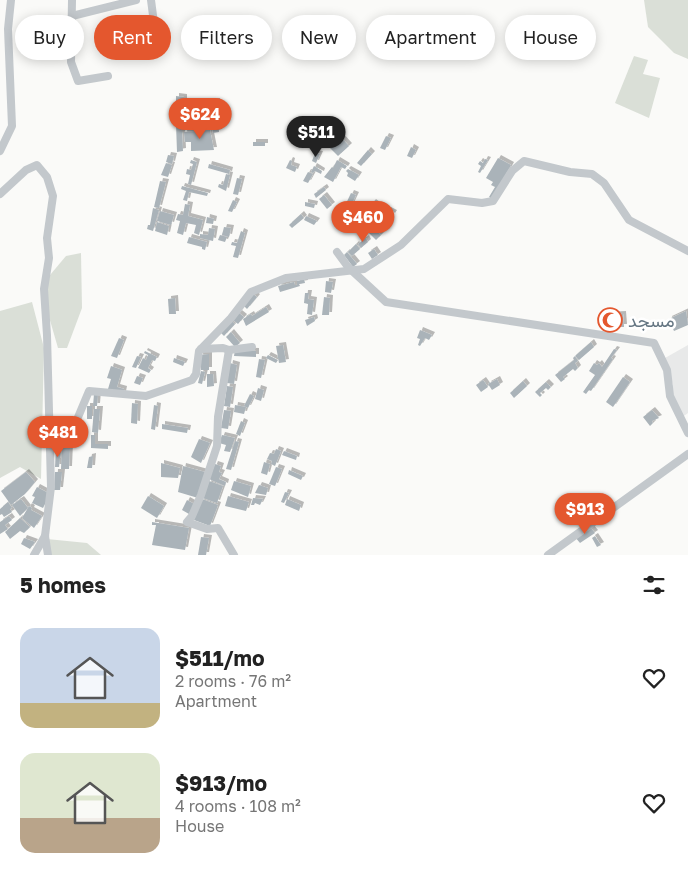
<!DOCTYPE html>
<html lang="en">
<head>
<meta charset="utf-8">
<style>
	body { margin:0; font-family:"Golos Text",Vazirmatn,sans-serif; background:#f2f2f2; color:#222; height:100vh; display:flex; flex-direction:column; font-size:19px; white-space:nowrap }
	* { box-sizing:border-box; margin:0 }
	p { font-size:16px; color:#767676 }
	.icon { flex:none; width:28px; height:28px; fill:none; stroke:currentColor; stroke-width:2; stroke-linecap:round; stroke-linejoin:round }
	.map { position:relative; height:555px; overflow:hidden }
	.panel { display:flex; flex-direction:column; background:#fff; flex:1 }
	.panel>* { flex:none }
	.top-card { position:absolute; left:15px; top:15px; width:659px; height:45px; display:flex; gap:10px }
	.price { position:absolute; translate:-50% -42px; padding:0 11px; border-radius:18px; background:#e4572e; color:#fff; font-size:16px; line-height:32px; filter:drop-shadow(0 1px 2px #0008) }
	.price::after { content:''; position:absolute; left:50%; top:30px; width:15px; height:11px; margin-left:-8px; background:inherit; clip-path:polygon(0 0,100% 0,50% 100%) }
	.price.selected { background:#222; color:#fff }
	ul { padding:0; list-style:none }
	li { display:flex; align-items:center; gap:15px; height:125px; padding:0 20px }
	li span { display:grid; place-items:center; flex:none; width:140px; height:100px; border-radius:15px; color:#555 }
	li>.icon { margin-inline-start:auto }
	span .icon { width:60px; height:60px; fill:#fffc; stroke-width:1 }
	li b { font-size:21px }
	h2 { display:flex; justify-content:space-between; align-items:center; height:60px; padding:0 20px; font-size:21px }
	.pill { padding:0 18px; border-radius:22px; background:#fff; box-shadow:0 2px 12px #0003; font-size:18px; line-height:45px }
	.pill.selected { background:#e4572e; color:#fff }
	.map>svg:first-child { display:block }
	.built { fill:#e8e9e9 }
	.green { fill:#dadfd7 }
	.building { fill:#aab3b9; filter:url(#shadow) }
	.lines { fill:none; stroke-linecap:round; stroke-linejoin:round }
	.minor { stroke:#c3c8cc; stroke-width:8 }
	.labels { text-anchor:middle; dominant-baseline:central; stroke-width:5; stroke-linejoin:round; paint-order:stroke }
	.poi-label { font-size:18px; fill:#657683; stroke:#fff; text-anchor:start }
</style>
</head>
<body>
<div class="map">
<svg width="688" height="555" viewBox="0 0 688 555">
	<defs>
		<filter id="shadow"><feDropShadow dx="3" dy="-3" stdDeviation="0" flood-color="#0004"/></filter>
	</defs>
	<rect width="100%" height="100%" fill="#fafaf8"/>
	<path class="built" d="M688 345V413L681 418 666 390 673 385 665 358Z"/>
	<g class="green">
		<path d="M644 0H688V59L674 53 648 27Z"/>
		<path d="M634 56 648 60 643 74 660 78 649 118 615 103Z"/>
		<path d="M81 253 82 308 67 348H58L45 303V281L66 256Z"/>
		<path d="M32 302 44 348 41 479 20 467 0 478V311Z"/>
		<path d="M47 539 87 543 101 555H49Z"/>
	</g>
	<g class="building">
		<path d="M434 28 439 31 432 42 427 39Z"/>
		<path d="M176 96 184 97V103H182L181 113 176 112Z"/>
		<path d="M217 101 219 132 213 133 212 113 189 115V111H193L192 102Z"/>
		<path d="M181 113 183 151 177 152 176 124H174V114Z"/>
		<path d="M210 130 214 150 191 151V142H185L184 132Z"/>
		<path d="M338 134 349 146 338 156 327 145Z"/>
		<path d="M386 136 391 138 385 150 380 148Z"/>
		<rect x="253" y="142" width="12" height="4"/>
		<path d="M411 147 416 150 412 158 407 156Z"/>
		<path d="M368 150 372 154 361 166 357 163Z"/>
		<path d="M315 153 320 154 316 163 312 161Z"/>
		<path d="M168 155 174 156 172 164 166 162Z"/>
		<path d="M498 158 511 165 492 199 489 197 495 187 491 185 493 182 486 178Z"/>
		<path d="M485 159 488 160 480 173 478 172 481 166 478 164 480 161 483 163Z"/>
		<path d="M191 160 197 162 191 185 188 184 190 175 186 174 187 169 191 170 193 164 190 163Z"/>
		<path d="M290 160 292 161 291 165 297 167 295 172 286 168Z"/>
		<path d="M337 160 347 166 345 169 341 167 333 182 324 177 332 167 333 168Z"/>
		<path d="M166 163 172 165 168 177 161 175Z"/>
		<path d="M209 164 230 170 229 174 208 168Z"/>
		<path d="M314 166 322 171 321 174 315 171 313 173 311 172Z"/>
		<path d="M348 169 359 175 355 181 347 176 348 173 346 171Z"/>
		<path d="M308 172 313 174 308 183 303 181Z"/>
		<path d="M226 174 230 175 226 191 218 187 219 184 223 185Z"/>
		<path d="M237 178 242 179 238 195 233 194Z"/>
		<path d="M160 181 166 182 159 208 154 207Z"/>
		<path d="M182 186 208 193 207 196 189 192 187 201 183 200 186 191 181 189Z"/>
		<path d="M324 187 326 190 316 198 314 194Z"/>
		<path d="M351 193 356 195 348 212 343 210Z"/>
		<path d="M324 195 332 205 327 209 319 199Z"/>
		<path d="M233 200 237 202 232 212 228 211Z"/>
		<path d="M305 202 315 204 314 208 305 206Z"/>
		<path d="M373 202 377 205 367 217 363 214Z"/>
		<path d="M185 204 190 205 188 216 203 220 199 235 194 233 196 225 186 223 183 235 177 233 180 221 176 220 178 214 183 215Z"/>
		<path d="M153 208 159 210 153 231 147 229 148 225H150Z"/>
		<path d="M388 210 394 213 392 216 390 214 383 228 379 226Z"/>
		<path d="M160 211 174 215 171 225 157 221Z"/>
		<path d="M342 211 347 213 341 227 336 225Z"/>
		<path d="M301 214 304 218 292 228 289 225Z"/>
		<path d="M360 215 381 235 376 240 359 223 349 233 345 229Z"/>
		<path d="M306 216 317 221 314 225 304 220Z"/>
		<path d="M207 217 214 219 213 224 206 223Z"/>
		<path d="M157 222 169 226 167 235 155 231Z"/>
		<path d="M224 227 231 228 229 237 222 235Z"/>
		<path d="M209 228 215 229 213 241 200 238V234L208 235Z"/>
		<path d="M241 231 245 233 238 258 233 257 236 246 231 245 232 242 237 243Z"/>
		<path d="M220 235 227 237 225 242 218 240Z"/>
		<path d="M189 237 207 242 205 250 202 249V247L187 243Z"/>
		<path d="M366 238 368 242 361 248 358 244Z"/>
		<path d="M356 244 360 249 352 256 348 252Z"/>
		<path d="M374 249 378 255 372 259 368 253Z"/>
		<path d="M347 252 357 264 353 267 344 255Z"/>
		<path d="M304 279 305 283 299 284 300 286 280 292 278 286 294 282 295 285H297V281Z"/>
		<path d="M326 281 333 282 331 293 325 292Z"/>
		<path d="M305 293H309L308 299 314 300 312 315 307 314 308 304 304 303Z"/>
		<path d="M253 294 257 297 247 309 244 306Z"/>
		<path d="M324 297 330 298 329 315H322Z"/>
		<path d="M175 298 176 314H169L168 299Z"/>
		<path d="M266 307 269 312 246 326 243 319 251 314 252 316Z"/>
		<path d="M686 311 688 325 674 331 669 319Z"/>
		<path d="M239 313 244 317 238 324 233 320Z"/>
		<path d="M623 314 624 327H605V315Z"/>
		<path d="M314 317 315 321 307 326 305 320Z"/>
		<path d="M232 321 235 324 224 336 220 332Z"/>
		<path d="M420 330 432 335 429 340 425 338 420 346 418 345 420 339 417 338Z"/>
		<path d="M231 332 240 343 235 347 226 337Z"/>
		<path d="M119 338 124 340 117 358 111 356Z"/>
		<path d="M591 342 594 347 579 360 575 356Z"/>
		<path d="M283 345 286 362 279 363 276 346Z"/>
		<path d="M614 349 617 350 611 358 613 359 591 391 589 390 586 394 583 392 595 375 589 371 594 363 597 365 599 363 602 367Z"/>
		<path d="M235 350 256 351V357L234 356Z"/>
		<path d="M145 351 157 357 155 361 152 360 148 368 151 370 149 373 138 368 143 358 146 360 148 355 144 353Z"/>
		<path d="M209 354V370H201L200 355Z"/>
		<path d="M268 355 278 360 276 363 266 358Z"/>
		<path d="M137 356 141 357 136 368 132 367Z"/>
		<path d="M575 356 578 361 575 363 578 368 575 371 573 369 563 377 565 379 561 382 555 375 574 360 573 358Z"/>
		<path d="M174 358 185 362 183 366 173 362Z"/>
		<path d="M259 359 265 360 261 378 256 377Z"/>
		<path d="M230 363 237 365 234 384 227 383Z"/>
		<path d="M111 366 122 370 117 387 124 389 123 394 108 389 111 379 107 378Z"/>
		<path d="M201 371 205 372 202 384 198 383Z"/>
		<path d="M207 374H213L214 386 207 387Z"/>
		<path d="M137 376 143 378 140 385 134 383Z"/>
		<path d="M623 377 630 382 613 407 606 402Z"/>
		<path d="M497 379 500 385 492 390 488 384Z"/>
		<path d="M483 380 488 387 481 392 476 385Z"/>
		<path d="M523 381 527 386 514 398 510 393Z"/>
		<path d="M546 382 551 387 548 390 546 388 540 393 542 395 540 397 535 392Z"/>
		<path d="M227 386 233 387 230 407 224 406Z"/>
		<path d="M258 388 264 390 261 401 255 399Z"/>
		<path d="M94 394H98L97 406H93Z"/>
		<path d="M250 394 254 396 248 408 244 406Z"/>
		<path d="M132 403 138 404 137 424 131 423Z"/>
		<path d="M154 405 158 406 155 430 151 429Z"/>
		<path d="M235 405 246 407 244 414 234 412Z"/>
		<rect x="87" y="406" width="5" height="13"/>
		<path d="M94 409H100L98 433 92 432Z"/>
		<path d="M224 410 231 411 228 429 221 428Z"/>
		<path d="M652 410 659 418 652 421 653 423 650 426 643 417Z"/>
		<path d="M241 421 245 423 240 436 236 434Z"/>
		<path d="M162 424 188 428 187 433 162 429Z"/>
		<rect x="57" y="435" width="4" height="12"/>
		<path d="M91 435H95V444H108V449L91 448Z"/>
		<path d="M222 435 235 438 230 452 224 451 226 445 219 443Z"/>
		<path d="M199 439 210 443 201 463 191 457Z"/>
		<path d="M235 441 239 442 231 470 226 469Z"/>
		<path d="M62 446H70L69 469H61Z"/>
		<path d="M56 449H61L59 467H55Z"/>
		<path d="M276 449 281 451 275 466 271 464 272 461 267 459 270 453 274 454Z"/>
		<path d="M284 451 297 456 296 460 282 455Z"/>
		<path d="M93 456 92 468H87L89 457Z"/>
		<path d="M264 462 270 464 267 475 261 473Z"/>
		<path d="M161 463 180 468 178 478 161 477Z"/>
		<path d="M215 464 221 466 219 472 222 473 219 479 226 482 225 486 209 479Z"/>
		<path d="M183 466 205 472 198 498 178 492Z"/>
		<path d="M276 467 282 469 275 486 269 484Z"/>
		<path d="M289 470 303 476 301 480 288 474Z"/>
		<path d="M26 472 35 482 25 494 11 505 1 491Z"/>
		<path d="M55 472H62L60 490H54Z"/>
		<path d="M209 481 223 486 217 503 203 498Z"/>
		<path d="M234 481 251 486 248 497 231 490Z"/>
		<path d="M259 485 268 488 266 495 255 493Z"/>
		<path d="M37 487 50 494 43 508 32 503 35 497 32 496Z"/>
		<path d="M285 492 289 493 284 503 281 502Z"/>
		<path d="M148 496 164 506 157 518 141 508Z"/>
		<path d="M228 496 249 502 246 511 225 506Z"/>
		<path d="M253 498 263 499 260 505 255 503 254 505H251Z"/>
		<path d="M21 499 28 508 20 516 12 505Z"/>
		<path d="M202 499 218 505 210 526 194 520Z"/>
		<path d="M287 499 301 505 299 511 285 505Z"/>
		<path d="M187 500 194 504 189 514 182 510Z"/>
		<path d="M8 502 12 508 10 509 12 512 4 517 2 514 0 515V509Z"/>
		<path d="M29 506 32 508 31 510 42 516 34 528 22 518Z"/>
		<path d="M9 516 12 520 5 525 8 529 0 534V522Z"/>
		<path d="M20 518 30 527 24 533 20 531 10 539 5 532 16 522 22 529 16 522Z"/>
		<path d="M152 522 189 528 185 550 152 545 156 525H152Z"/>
		<path d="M590 527 595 533 580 543 575 537Z"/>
		<path d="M595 536 601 545 597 547 592 538Z"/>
		<path d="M201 537 209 538 206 555H198Z"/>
		<path d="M24 538 35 542 30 549 21 544Z"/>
	</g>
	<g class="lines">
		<g class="minor">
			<path d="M72 0 71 62 78 81 108 76"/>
			<path d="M151 0 154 23"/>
			<path d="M72 16 136 0"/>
			<path d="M0 151 12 126 8 29 11 0"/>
			<path d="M0 194 26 170 37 165 47 177 53 196 47 238 49 258 44 289 47 335 51 487 45 536 48 555"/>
			<path d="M337 252 348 267 386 302 654 343 667 370 670 396 688 433"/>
			<path d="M201 349 223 348 229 350 252 347"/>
			<path d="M229 350 218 417 217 446 201 495 192 516 187 522 207 529 218 528 234 555"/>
			<path d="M51 431 61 432 76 422 89 391 146 396 192 380 196 374 199 351 231 318 251 292 286 278 364 269 401 245 448 199 482 203 493 201 512 171 524 161 570 172 592 174 604 183 629 220 688 251"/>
			<path d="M34 555 45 536"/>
			<path d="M548 555 688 454"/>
		</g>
	</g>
	<defs>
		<g id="mosque-ring" transform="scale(1.25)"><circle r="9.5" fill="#fff" stroke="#e4572e" stroke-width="1.5"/><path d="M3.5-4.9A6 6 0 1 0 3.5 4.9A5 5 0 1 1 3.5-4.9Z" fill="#e4572e"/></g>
	</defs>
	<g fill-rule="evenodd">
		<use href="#mosque-ring" x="610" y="320"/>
	</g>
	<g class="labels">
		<g class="poi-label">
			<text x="628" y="320">مسجد</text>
		</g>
	</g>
</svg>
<b class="price" style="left:200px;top:140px">$624</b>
<b class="price selected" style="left:316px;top:158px">$511</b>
<b class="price" style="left:363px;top:243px">$460</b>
<b class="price" style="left:58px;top:458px">$481</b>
<b class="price" style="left:585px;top:535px">$913</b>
<div class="top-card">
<a class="pill">Buy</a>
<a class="pill selected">Rent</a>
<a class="pill">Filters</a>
<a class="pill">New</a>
<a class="pill">Apartment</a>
<a class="pill">House</a>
</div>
</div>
<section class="panel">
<h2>5 homes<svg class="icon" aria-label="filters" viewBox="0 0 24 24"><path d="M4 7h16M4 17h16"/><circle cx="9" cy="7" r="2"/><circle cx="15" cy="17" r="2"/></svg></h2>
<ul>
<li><span style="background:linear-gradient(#c9d6e8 75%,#c2b280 0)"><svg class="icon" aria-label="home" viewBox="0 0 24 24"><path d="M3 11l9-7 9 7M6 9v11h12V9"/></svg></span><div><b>$511/mo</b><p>2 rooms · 76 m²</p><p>Apartment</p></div><svg class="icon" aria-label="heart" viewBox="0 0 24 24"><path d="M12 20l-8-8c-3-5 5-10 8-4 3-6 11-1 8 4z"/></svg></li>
<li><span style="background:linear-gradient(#dfe7d0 65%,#b9a48a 0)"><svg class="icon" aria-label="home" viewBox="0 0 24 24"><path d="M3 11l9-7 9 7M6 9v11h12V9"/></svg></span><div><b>$913/mo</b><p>4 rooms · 108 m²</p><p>House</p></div><svg class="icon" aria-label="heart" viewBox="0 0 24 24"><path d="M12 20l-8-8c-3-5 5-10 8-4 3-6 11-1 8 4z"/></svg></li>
</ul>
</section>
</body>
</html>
